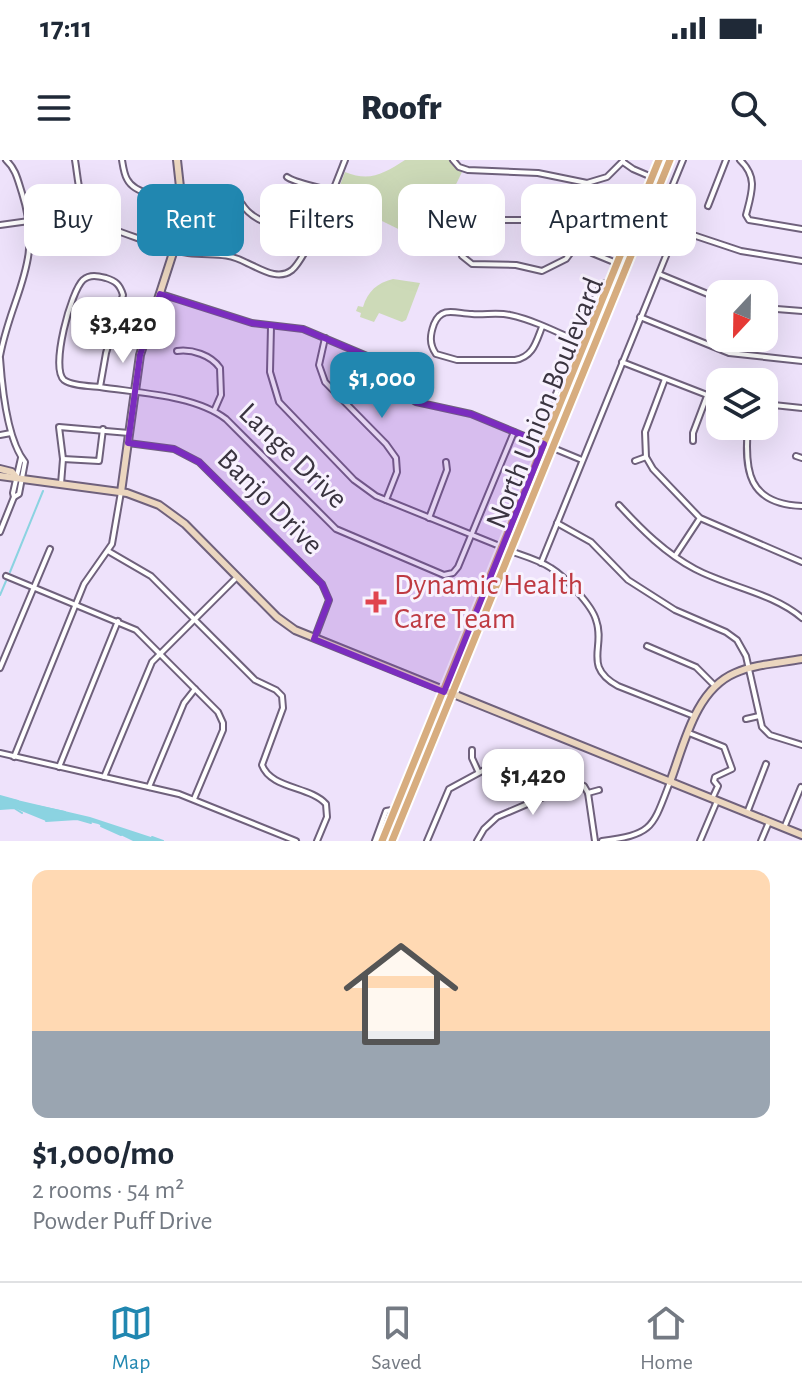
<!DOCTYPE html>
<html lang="en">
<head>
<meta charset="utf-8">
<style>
	body { margin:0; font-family:"Alegreya Sans",sans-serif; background:#f6f6f7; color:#1f2937; height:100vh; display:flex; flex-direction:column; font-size:30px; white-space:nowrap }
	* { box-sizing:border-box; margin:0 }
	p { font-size:26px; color:#747a83 }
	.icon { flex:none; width:44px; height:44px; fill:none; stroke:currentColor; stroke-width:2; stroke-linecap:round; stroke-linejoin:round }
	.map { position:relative; height:681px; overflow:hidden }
	.sheet { display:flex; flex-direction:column; background:#fff; flex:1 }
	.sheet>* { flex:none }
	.top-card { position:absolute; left:24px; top:24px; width:754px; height:72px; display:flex; gap:16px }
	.needle { width:52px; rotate:202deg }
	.buttons { position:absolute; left:706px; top:120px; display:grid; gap:16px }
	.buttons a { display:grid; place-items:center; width:72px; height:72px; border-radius:16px; background:#fff; box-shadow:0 8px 32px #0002; font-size:40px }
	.price { position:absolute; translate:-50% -68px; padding:0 18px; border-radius:16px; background:#fff; color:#222; font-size:26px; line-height:52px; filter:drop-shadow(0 2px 4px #0008) }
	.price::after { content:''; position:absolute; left:50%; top:48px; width:24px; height:18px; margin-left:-12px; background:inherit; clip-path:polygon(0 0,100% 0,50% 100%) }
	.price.current { background:#2187b0; color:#fff }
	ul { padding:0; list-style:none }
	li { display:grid; align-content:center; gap:16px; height:424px; padding:0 32px }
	li span { display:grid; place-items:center; height:248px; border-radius:16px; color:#555 }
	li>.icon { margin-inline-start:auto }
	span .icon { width:144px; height:144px; fill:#fffc; stroke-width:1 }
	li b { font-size:34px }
	.pill { padding:0 28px; border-radius:16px; background:#fff; box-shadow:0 8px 32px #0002; font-size:28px; line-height:72px }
	.pill.current { background:#2187b0; color:#fff }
	.status { display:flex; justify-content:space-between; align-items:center; height:56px; padding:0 40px; background:#fff; direction:ltr }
	.status svg { height:22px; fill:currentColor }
	header { display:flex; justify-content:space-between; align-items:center; height:104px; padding:0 32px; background:#fff; font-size:36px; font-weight:800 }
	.dock { display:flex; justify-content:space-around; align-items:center; height:112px; border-top:2px solid #e0e1e3; background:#fff; font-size:22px; color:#747a83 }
	.dock a { display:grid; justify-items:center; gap:4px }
	.dock .current { color:#2187b0 }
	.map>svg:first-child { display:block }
	.green { fill:#cddab8 }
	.water { fill:#8bd3e1 }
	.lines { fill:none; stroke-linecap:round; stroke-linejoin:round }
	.stream { stroke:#8bd3e1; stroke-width:2 }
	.street-casing { stroke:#6f617c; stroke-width:8 }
	.secondary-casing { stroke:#6f617c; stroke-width:10 }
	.primary-casing { stroke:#fff; stroke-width:11 }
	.street { stroke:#fff; stroke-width:4 }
	.secondary { stroke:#ebd6bf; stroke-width:6 }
	.primary { stroke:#d7ad7f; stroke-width:7 }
	.marked { fill:#7b2cbf; fill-opacity:0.2; stroke:#7b2cbf; stroke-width:6; stroke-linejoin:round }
	.health-dot { fill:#e0444e; stroke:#f8f2fe; stroke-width:3 }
	.labels { text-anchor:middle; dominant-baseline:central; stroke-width:6; stroke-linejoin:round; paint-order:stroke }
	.street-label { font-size:30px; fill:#3a3440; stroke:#f8f2fe }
	.health-label { font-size:30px; fill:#be3a42; stroke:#f8f2fe; text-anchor:start }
</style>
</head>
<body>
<div class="status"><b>17:11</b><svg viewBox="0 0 49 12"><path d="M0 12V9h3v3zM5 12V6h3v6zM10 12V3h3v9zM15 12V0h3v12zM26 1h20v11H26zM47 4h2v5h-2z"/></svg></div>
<header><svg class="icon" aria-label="menu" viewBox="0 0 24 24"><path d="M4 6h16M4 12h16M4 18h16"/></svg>Roofr<svg class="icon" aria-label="search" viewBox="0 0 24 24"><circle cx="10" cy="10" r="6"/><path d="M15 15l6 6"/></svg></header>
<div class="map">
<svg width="802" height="681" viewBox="0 0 802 681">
	<rect width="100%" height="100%" fill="#eee2fb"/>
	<g class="green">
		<path d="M405 0H450L462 12 444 49 461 63 457 72V85L433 86 335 38 345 12C370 22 383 14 405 0Z"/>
		<path d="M393 119 420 123 406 160 402 162 379 153 374 162 360 157 361 153 356 151 358 146 363 147C368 131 377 123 393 119Z"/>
	</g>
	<path class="water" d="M0 636 90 657 163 681H133L98 664 77 659 46 661 14 648 0 649Z"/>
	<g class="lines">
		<g class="stream">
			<path d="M10 412 43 331"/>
			<path d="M0 435 6 421"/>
			<path d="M0 636 18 641"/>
			<path d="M36 646 65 652"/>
			<path d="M0 649 14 648 22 653"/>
			<path d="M46 661 77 659 91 663"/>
			<path d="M101 666 121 675"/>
			<path d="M152 677 163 681"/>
		</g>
		<g class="street-casing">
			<g id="street">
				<path d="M75 0C78 17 79 45 91 58 100 67 174 91 188 93 212 96 224 91 247 103 261 109 278 121 292 110 309 95 336 23 345 0"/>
				<path d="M122 0C123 6 124 14 127 19 135 35 166 38 181 36"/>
				<path d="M453 0 459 7 468 10 538 13 587 23 607 17 623 1"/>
				<path d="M740 0C758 17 752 32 746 55L749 60 802 69"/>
				<path d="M623 2 633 9 661 21"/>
				<path d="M287 17C295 23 320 27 332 32"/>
				<path d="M242 44C255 66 290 68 311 78"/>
				<path d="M665 44 683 0"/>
				<path d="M708 46 726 0"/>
				<path d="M624 55 634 59"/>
				<path d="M0 65 29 61"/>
				<path d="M577 84 566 99 542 111 516 105 472 104 462 96C458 83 459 69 470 60H537L554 68 592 93 626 107"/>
				<path d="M659 114 720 139"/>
				<path d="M161 134 252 163 303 169 367 196 378 204 406 236 416 242 471 254 582 300"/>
				<path d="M764 148 802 151"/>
				<path d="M640 157 729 193 802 201"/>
				<path d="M591 165 586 159 601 124 607 123"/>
				<path d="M271 166 270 212 279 242 354 320 376 336 502 387"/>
				<path d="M542 167C536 182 533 197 515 200H457L436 194C429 184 430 175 434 164 442 145 457 154 472 154 485 155 498 152 510 155 538 161 566 177 593 188"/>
				<path d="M325 178 319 205 325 222 386 284 396 298 397 312 386 340"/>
				<path d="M177 191C192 189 211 195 220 208L221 235 214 251"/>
				<path d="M0 196C12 132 44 103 22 33 18 21 16 9 6 0"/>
				<path d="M0 198C2 227 7 280 25 302L19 334 14 337 0 372"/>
				<path d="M622 202 720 240"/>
				<path d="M665 219 645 272 646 297 653 309 700 358 802 402"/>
				<path d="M100 227C90 226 72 226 64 220 50 208 71 131 83 120 90 114 98 116 106 118 116 121 120 125 123 135L106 193 100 227C138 233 195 235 226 259L336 369 444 415 453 413 458 407 514 272"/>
				<path d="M764 244 802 248"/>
				<path d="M557 245 554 239 563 216 570 214"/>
				<path d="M748 266C744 311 748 344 802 346"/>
				<path d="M0 275 11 273"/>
				<path d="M693 281V273L707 236"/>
				<path d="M128 283 174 289 199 302 322 424 329 440 315 477"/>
				<path d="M796 296 802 298"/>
				<path d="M63 299 99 301 103 269"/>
				<path d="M635 301 646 297"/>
				<path d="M61 324 63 299 59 267 129 273"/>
				<path d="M14 337 13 333 21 298"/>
				<path d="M619 345C642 370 665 393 695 409 729 427 773 433 802 458"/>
				<path d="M429 358 447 310 446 302"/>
				<path d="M557 363 591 382 628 420 675 450 726 472 737 480 746 496 762 567 770 575 802 585"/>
				<path d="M108 391 151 416 255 520 276 530 282 536 283 548 262 605C271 629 310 626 326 644L327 657 317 681"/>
				<path d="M510 391C524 396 539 400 551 408 564 416 592 445 596 460 606 487 582 506 618 526L694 556"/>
				<path d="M675 396 700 358"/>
				<path d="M541 403 672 81 680 76 690 74 741 91 802 101"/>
				<path d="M6 416 136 470 218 552 223 563V570L194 639"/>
				<path d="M647 486 696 507 715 526"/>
				<path d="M0 508 50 389"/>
				<path d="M746 559 759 556"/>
				<path d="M689 573 724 587 732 609 715 617 714 621 718 626 712 639"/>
				<path d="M472 590V598L478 611"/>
				<path d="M0 593 179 634 296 681"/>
				<path d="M14 597 84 424 112 384 121 332"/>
				<path d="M59 607 118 461"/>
				<path d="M104 617 152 502 237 417"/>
				<path d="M149 627 184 543 195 529"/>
				<path d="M588 633 599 630"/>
				<path d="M747 653 766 604"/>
				<path d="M784 668 801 627"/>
				<path d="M375 681 386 651 392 650"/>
				<path d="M427 681 449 629 510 596 584 626 588 633 595 681"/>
				<path d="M477 681 484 669 497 657 546 636 557 615"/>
				<path d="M602 681C653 674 652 669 670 622"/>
				<path d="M700 681 717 641"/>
				<path d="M761 681 769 662"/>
			</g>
		</g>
		<g class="secondary-casing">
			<g id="secondary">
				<path d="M0 309 12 312 16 317"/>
				<path d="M0 316 127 333 159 345 185 364 277 457 295 470 802 675"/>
				<path d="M121 332 140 195 181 68 182 45 177 0"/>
				<path d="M670 622C684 585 695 530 735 513 755 504 780 503 802 499"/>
			</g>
		</g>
		<g class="primary-casing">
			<g id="primary">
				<path d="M382 681 659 0"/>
				<path d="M392 681 670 0"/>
			</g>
		</g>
		<use href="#street" class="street"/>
		<use href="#secondary" class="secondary"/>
		<use href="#primary" class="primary"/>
	</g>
	<path class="marked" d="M160 134 252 163 303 169 367 196 416 242 471 254 544 284 444 532 314 479 329 440 322 424 199 302 174 289 128 283 140 195Z"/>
	<path class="health-dot" d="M372 430h8v8h8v8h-8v8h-8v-8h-8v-8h8z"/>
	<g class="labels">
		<g class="street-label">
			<text transform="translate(545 243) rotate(-68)">North Union Boulevard</text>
			<text transform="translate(293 296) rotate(44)">Lange Drive</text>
			<text transform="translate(270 342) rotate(45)">Banjo Drive</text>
		</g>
		<g class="health-label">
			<text x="394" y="425">Dynamic Health<tspan x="394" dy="34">Care Team</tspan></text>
		</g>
	</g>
</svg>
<div class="buttons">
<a><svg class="needle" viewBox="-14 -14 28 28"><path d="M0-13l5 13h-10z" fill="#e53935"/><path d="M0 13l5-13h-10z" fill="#747a83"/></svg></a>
<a><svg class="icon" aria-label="layers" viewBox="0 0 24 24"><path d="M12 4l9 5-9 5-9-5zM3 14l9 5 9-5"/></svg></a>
</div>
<b class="price" style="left:123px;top:205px">$3,420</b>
<b class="price current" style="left:382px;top:260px">$1,000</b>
<b class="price" style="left:533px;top:657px">$1,420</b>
<div class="top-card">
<a class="pill">Buy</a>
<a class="pill current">Rent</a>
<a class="pill">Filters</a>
<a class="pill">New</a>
<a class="pill">Apartment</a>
</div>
</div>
<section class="sheet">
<ul>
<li><span style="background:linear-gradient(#ffd9b3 65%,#9aa5b1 0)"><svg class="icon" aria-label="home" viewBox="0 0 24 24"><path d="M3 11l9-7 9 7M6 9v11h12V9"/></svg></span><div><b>$1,000/mo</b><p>2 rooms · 54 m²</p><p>Powder Puff Drive</p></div></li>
</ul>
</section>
<nav class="dock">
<a class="current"><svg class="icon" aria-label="map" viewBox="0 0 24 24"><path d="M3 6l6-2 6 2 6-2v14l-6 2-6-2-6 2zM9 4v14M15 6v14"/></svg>Map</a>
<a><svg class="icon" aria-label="saved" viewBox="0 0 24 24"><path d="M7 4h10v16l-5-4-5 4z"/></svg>Saved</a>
<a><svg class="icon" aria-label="home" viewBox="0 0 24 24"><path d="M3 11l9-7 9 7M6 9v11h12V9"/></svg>Home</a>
</nav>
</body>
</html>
